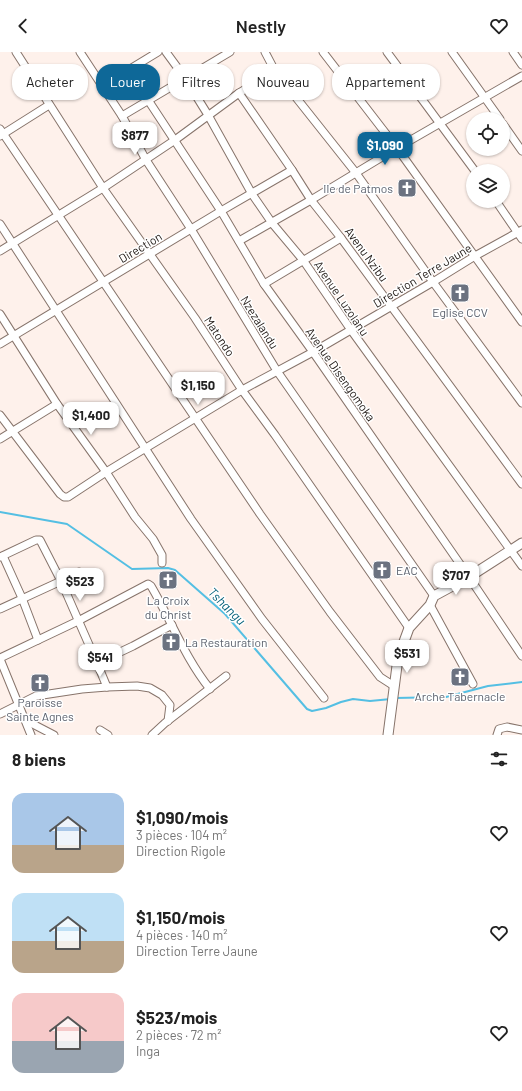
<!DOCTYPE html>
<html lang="fr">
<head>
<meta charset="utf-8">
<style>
	body { margin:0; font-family:Barlow,sans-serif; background:#f2f2f2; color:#222; height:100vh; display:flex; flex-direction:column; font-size:15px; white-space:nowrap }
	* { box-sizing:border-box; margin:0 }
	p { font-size:13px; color:#767676 }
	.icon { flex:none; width:22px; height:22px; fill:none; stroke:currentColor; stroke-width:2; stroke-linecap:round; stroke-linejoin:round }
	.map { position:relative; height:683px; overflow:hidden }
	.panel { display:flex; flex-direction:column; background:#fff; flex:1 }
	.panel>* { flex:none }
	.top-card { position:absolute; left:12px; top:12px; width:498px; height:36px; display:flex; gap:8px }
	.controls { position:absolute; left:466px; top:60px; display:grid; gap:8px }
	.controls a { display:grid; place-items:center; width:44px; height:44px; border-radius:50%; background:#fff; box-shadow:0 1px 3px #0004; font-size:20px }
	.price { position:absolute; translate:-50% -34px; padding:0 9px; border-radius:8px; background:#fff; color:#222; font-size:13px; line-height:26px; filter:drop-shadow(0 1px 2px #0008) }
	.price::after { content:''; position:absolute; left:50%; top:24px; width:12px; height:9px; margin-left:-6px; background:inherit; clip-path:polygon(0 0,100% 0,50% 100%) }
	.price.selected { background:#0e6898; color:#fff }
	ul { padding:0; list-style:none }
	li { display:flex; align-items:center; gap:12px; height:100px; padding:0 12px }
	li span { display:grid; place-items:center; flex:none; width:112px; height:80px; border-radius:12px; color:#555 }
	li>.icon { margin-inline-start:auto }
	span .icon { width:48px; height:48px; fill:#fffc; stroke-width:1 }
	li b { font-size:17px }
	h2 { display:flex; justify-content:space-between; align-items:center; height:48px; padding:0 12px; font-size:17px }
	.tag { padding:0 14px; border-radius:16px; background:#fff; box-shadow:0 1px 3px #0004; font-size:14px; line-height:36px }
	.tag.selected { background:#0e6898; color:#fff }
	header { display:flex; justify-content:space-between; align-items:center; height:52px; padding:0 12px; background:#fff; font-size:18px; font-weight:600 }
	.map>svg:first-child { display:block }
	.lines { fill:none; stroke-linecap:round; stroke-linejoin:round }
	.stream { stroke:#54bfe3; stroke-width:2 }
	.minor-casing { stroke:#87746b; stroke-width:9 }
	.tertiary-casing { stroke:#87746b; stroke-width:11 }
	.minor { stroke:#fff; stroke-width:7 }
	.tertiary { stroke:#fff; stroke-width:9 }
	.labels { text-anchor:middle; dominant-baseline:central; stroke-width:3; stroke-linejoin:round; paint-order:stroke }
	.worship-label { font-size:12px; fill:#5b616d; stroke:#fff }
	.street-label { font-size:12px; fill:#211a16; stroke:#fff }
	.water-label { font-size:13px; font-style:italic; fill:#036079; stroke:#fff }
</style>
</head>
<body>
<header><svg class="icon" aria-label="back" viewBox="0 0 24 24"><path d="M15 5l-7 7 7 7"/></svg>Nestly<svg class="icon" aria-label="heart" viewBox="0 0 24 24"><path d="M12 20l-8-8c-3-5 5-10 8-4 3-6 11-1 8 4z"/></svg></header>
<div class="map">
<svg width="522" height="683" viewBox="0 0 522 683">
	<rect width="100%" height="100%" fill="#fef1eb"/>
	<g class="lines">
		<g class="stream">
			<path d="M0 460 67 472 132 517 168 516 175 518 225 562 307 657 312 659 326 656 341 650 353 647 370 649 391 647"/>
			<path d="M395 646 446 645 488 634 522 630"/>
		</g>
		<g class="minor-casing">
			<g id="minor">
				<path d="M16 0 103 136 195 266 242 338 275 383 409 576"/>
				<path d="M80 0 122 64 146 108 191 177 277 319 434 544"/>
				<path d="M166 0 185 26 208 63 252 142 272 171 303 208 351 278 522 514"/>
				<path d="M265 0 275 19 356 121 433 230 522 351"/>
				<path d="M323 0 397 96 522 270"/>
				<path d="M387 0 475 119"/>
				<path d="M452 0 500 67"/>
				<path d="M513 0 522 13"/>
				<path d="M102 34 158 0"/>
				<path d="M239 41 292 118 311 148 341 186 522 432"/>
				<path d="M148 48 221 159 264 232 313 300 469 525 522 604"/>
				<path d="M122 64 230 0"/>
				<path d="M503 72 522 99"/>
				<path d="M0 77 260 462 330 560 380 625 394 634"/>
				<path d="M0 84 49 53"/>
				<path d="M496 149 522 187"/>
				<path d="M0 172 191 467 262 567 324 646"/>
				<path d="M239 189 311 148 397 96 522 24"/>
				<path d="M0 199 103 136 175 88 239 41 275 19"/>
				<path d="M264 232 341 186"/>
				<path d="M0 262 57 352 106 420 135 465 153 487 162 503V511"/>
				<path d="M0 292 221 159 292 118"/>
				<path d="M0 363 60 442 64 445H68L106 420 242 338 313 300 433 230 475 204 522 178"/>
				<path d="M0 387 57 352"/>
				<path d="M3 504 22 546 38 588"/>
				<path d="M0 505 36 488H40L61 529 97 611 107 635"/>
				<path d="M430 553 473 632"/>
				<path d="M0 557 61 529 79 520"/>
				<path d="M0 606 78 569 148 532 151 534C171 568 185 606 210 637"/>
				<path d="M0 607 31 683"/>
				<path d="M97 611 133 594 172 573"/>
				<path d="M0 662 36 644 82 637 107 635 137 634 150 636 162 643 170 653 168 669"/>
				<path d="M25 668 54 683"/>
				<path d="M100 678 108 683"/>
				<path d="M152 683 165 671 226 624"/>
				<path d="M497 683 499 677 507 675 522 678"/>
			</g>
		</g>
		<g class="tertiary-casing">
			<path id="tertiary" d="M388 683 398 606 409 576 430 553 434 544 469 525 522 491"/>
		</g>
		<use href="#minor" class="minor"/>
		<use href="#tertiary" class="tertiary"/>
	</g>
	<defs>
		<g id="church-square" transform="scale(1)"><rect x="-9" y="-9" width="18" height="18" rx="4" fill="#6b7280" stroke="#fff"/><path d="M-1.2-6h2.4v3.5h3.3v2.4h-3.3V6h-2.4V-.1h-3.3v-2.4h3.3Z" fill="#fff"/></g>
	</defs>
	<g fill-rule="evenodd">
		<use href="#church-square" x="407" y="136"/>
		<use href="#church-square" x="460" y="241"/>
		<use href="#church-square" x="382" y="518"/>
		<use href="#church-square" x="168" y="528"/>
		<use href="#church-square" x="171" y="590"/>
		<use href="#church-square" x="460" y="625"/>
		<use href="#church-square" x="40" y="631"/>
	</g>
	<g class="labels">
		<g class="worship-label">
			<text x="393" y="136" text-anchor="end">Ile de Patmos</text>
			<text x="460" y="260">Eglise CCV</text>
			<text x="396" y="518" text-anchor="start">EAC</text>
			<text x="168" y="548">La Croix<tspan x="168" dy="14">du Christ</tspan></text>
			<text x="185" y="590" text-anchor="start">La Restauration</text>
			<text x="460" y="644">Arche Tabernacle</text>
			<text x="40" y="650">Paroisse<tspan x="40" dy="14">Sainte Agnes</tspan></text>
		</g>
		<g class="street-label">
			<text transform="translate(140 195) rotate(-31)">Direction</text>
			<text transform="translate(367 202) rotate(54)">Avenu Nzibu</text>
			<text transform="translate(422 223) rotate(-31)">Direction Terre Jaune</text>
			<text transform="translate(342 246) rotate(56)">Avenue Luzolanu</text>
			<text transform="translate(260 270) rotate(58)">Nzezalandu</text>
			<text transform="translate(220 284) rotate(57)">Matondo</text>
			<text transform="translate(341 322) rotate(55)">Avenue Disengomoka</text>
		</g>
		<g class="water-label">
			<text transform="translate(227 554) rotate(45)">Tshangu</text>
		</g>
	</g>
</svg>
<div class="controls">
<a><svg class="icon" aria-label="locate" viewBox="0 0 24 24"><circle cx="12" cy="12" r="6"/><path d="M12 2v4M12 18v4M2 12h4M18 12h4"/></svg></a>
<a><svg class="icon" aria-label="layers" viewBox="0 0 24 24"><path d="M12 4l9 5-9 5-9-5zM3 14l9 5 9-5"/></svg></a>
</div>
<b class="price" style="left:135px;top:104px">$877</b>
<b class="price selected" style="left:385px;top:114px">$1,090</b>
<b class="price" style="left:198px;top:354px">$1,150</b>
<b class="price" style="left:91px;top:384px">$1,400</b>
<b class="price" style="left:456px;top:544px">$707</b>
<b class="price" style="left:80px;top:550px">$523</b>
<b class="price" style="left:407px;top:622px">$531</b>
<b class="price" style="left:100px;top:626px">$541</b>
<div class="top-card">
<a class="tag">Acheter</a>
<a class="tag selected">Louer</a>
<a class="tag">Filtres</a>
<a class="tag">Nouveau</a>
<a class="tag">Appartement</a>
</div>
</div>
<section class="panel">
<h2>8 biens<svg class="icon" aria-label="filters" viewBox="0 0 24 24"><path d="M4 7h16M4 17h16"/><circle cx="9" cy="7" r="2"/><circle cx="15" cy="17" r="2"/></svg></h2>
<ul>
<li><span style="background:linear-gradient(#a9c7e8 65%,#b9a48a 0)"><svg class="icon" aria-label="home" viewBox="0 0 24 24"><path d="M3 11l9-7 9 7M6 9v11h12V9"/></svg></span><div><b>$1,090/mois</b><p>3 pièces · 104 m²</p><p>Direction Rigole</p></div><svg class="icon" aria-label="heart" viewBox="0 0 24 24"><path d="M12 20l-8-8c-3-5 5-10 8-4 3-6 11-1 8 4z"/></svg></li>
<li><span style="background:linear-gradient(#bfe0f5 60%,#b9a48a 0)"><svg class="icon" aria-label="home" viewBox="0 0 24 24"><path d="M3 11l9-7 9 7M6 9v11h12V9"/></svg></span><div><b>$1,150/mois</b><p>4 pièces · 140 m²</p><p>Direction Terre Jaune</p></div><svg class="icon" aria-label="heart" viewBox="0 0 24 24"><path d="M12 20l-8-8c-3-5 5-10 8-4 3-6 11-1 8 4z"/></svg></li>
<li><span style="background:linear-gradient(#f6c9c9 60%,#9aa5b1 0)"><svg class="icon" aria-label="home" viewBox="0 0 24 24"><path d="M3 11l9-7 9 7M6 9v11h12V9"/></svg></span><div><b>$523/mois</b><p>2 pièces · 72 m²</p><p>Inga</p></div><svg class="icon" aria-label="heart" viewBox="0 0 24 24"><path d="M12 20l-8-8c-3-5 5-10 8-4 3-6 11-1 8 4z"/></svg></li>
</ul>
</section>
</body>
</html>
